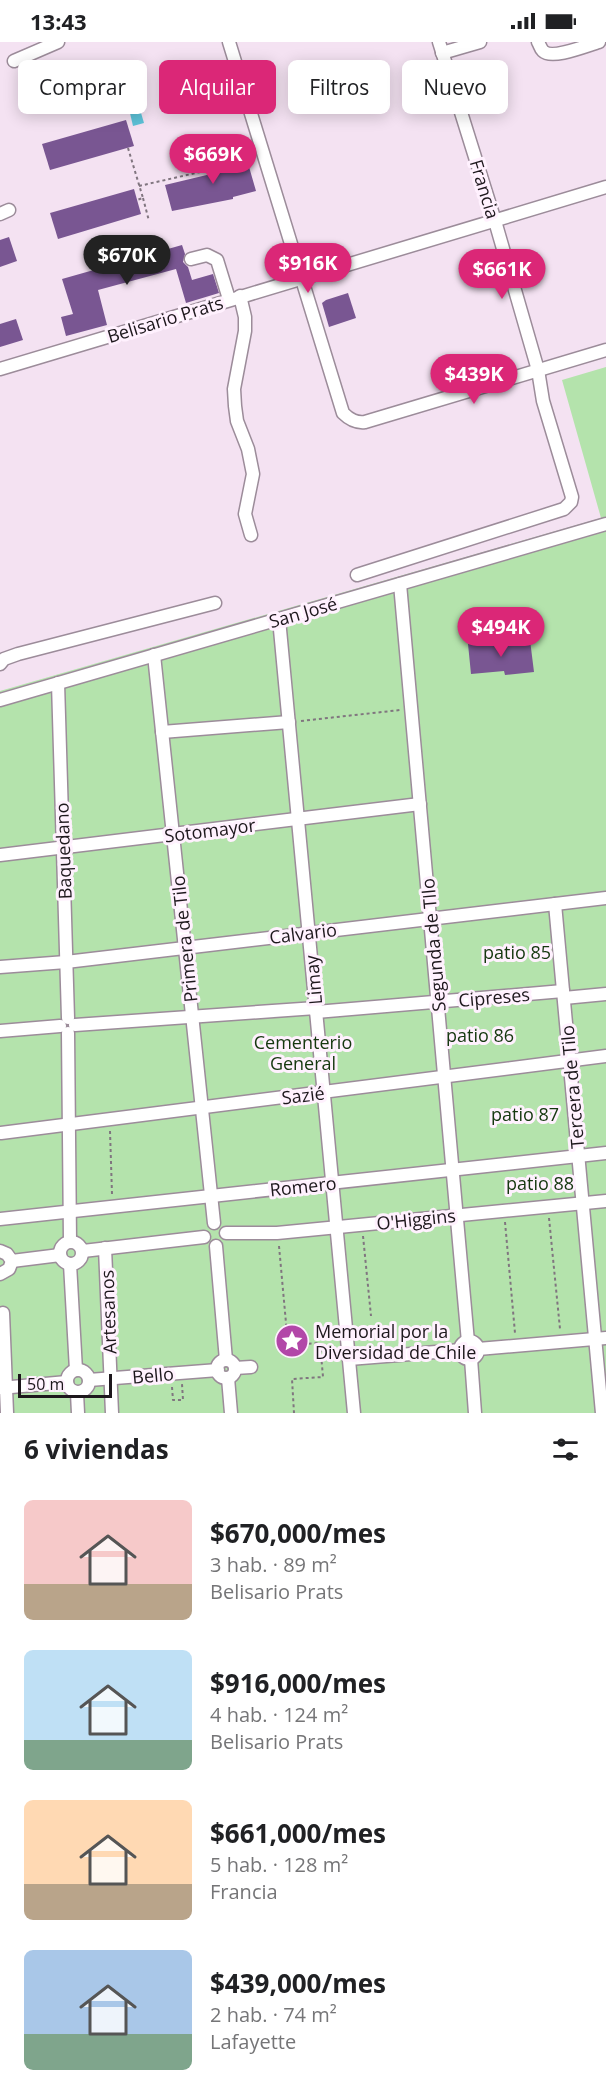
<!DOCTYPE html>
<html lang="es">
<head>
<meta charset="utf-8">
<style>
	body { margin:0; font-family:"Open Sans",sans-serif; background:#f6f6f6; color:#202124; height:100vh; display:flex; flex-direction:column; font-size:22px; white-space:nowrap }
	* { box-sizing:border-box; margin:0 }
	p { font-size:20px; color:#757577 }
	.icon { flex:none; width:33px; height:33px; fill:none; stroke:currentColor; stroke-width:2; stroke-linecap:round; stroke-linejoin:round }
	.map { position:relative; height:1371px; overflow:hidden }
	.sheet { display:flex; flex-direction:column; background:#fff; flex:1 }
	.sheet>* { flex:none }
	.guide { position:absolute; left:18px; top:18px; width:570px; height:54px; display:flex; gap:12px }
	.scale { position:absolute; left:18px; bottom:15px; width:94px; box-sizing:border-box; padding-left:6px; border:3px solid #1d171c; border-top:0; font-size:16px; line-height:21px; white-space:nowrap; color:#1d171c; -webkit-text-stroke:4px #fff1fe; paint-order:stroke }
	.price { position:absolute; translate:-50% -51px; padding:0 14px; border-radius:21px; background:#db2777; color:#fff; font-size:20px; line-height:39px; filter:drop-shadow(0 2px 3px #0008) }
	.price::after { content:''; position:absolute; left:50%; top:36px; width:18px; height:14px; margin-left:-9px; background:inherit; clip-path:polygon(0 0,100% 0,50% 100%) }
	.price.on { background:#222; color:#fff }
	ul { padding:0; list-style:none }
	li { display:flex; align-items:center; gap:18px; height:150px; padding:0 24px }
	li span { display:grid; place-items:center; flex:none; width:168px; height:120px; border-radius:9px; color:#555 }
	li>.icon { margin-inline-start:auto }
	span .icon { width:72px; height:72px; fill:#fffc; stroke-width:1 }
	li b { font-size:26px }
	h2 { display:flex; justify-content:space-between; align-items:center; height:72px; padding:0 24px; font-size:26px }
	.pill { padding:0 21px; border-radius:9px; background:#fff; box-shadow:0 3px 15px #0003; font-size:21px; line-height:54px }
	.pill.on { background:#db2777; color:#fff }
	.status { display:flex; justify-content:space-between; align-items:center; height:42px; padding:0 30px; background:#fff; direction:ltr }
	.status svg { height:16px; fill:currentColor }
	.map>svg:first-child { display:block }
	.green { fill:#b4e3ac }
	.water { fill:#5cc2d8 }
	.building { fill:#795692 }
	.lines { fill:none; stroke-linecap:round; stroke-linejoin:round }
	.minor-casing { stroke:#9c8c9a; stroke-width:15 }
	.path { stroke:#80757f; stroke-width:2; stroke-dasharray:3 3; stroke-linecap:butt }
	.minor { stroke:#fff; stroke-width:12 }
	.labels { text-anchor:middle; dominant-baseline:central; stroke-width:6; stroke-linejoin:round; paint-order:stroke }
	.street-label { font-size:18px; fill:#1d171c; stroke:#fff1fe }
	.park-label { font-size:18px; fill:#14370e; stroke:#fff1fe }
	.poi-label { font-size:18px; fill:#1d171c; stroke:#fff1fe; text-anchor:start }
</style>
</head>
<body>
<div class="status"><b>13:43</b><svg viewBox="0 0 49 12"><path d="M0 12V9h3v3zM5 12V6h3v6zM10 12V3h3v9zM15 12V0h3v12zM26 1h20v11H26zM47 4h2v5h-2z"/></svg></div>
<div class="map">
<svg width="606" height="1371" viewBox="0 0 606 1371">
	<rect width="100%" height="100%" fill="#f4e2f2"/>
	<path class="green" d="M606 325V1371H0V649L601 476 562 338Z"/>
	<path class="water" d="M139 64 144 81 133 84 129 67Z"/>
	<g class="building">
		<path d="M126 78 134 104 50 128 42 102Z"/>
		<path d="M243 104 256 149 233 155V157L172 169 165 143 236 126 230 107Z"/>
		<path d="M134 147 141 172 58 197 50 171Z"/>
		<path d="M9 195 17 219 0 225V198Z"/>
		<path d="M182 203 185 212 183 220 188 225 192 238 213 232 219 251 186 261 176 227 98 248 107 283 66 294 61 275 73 272 62 237Z"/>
		<path d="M348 251 356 276 329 285 322 261 326 258Z"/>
		<path d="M16 277 23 298 0 305V282Z"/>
		<path d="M530 598 534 630 505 633 504 629 471 632 468 602 496 599V602Z"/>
	</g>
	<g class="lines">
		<g class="minor-casing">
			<g id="minor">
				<path d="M229 0 343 371C350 378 356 381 365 380L606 308"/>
				<path d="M538 0C540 3 540 6 543 9 552 18 588 3 599 0"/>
				<path d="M442 11 480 0"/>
				<path d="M14 19 58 0"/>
				<path d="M0 172 9 168"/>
				<path d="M191 217 207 213 217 218 229 257"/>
				<path d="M240 254 245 275V289L234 347 235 364 237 379 248 407 253 432 245 472 251 493"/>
				<path d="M0 327C202 266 404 207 606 145"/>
				<path d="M357 533 564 467 571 460 572 455 543 359 538 328 495 179 439 0"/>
				<path d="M400 542 468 1300"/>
				<path d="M279 577 354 1371"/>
				<path d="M154 613 214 1181"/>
				<path d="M0 622 4 617 18 612 215 561"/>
				<path d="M58 641 68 976"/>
				<path d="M0 658 606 482"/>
				<path d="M162 690 289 680"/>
				<path d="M0 813 420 762"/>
				<path d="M555 862 602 1371"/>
				<path d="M0 925 66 920 606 856"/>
				<path d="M564 956 606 952"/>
				<path d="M316 970 563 949"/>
				<path d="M75 983 316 966"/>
				<path d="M0 989 60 984"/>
				<path d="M68 991 70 1199"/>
				<path d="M1 1091 606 1014"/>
				<path d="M0 1177 606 1111"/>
				<path d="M226 1191H277L606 1159"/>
				<circle cx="71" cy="1211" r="11"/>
				<path d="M216 1204 226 1318"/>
				<path d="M105 1206 112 1371"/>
				<path d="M0 1209 7 1212 12 1219 9 1227 0 1232"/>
				<path d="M83 1209 204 1195"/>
				<path d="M12 1219 60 1213"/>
				<path d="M70 1222 76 1328"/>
				<path d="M3 1271 7 1371"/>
				<circle cx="469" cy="1308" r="9"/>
				<path d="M478 1307 606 1296"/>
				<path d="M349 1317 461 1308"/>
				<path d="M471 1317 475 1371"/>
				<circle cx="226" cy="1327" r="9"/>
				<path d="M235 1326 251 1325"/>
				<circle cx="78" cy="1339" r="11"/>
				<path d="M228 1336 231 1371"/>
				<path d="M89 1338 218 1328"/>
				<path d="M0 1346 67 1340"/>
				<path d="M77 1351 78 1371"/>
			</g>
		</g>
		<g class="path">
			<path d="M128 106 143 156 137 158"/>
			<path d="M139 144 235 122"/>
			<path d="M143 156 149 179"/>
			<path d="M301 679 400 668"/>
			<path d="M110 1089 112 1152"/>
			<path d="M549 1176 560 1287"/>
			<path d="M505 1180 515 1291"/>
			<path d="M363 1194 371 1274"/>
			<path d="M279 1204 288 1303 320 1301 323 1335 292 1337 294 1371"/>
			<path d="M172 1345 173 1358H183L182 1342"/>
		</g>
		<use href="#minor" class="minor"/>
	</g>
	<defs>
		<g id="sight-disc" transform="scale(1.725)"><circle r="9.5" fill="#b247a8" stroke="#fff1fe"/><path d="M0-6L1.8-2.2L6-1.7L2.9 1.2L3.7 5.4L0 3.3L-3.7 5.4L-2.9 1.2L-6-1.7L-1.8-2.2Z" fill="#fff"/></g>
	</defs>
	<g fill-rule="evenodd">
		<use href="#sight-disc" x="292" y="1299"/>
	</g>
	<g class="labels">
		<g class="street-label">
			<text transform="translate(485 147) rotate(73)">Francia</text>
			<text transform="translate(165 277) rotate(-17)">Belisario Prats</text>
			<text transform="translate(303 570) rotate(-16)">San José</text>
			<text transform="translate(210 788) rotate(-7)">Sotomayor</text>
			<text transform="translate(63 809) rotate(-92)">Baquedano</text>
			<text transform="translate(303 891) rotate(-7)">Calvario</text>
			<text transform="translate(184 897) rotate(-96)">Primera de Tilo</text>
			<text transform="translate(433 903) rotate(-95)">Segunda de TIlo</text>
			<text transform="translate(313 938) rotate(-95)">Limay</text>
			<text transform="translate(494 955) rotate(-5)">Cipreses</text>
			<text transform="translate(572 1045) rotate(-95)">Tercera de Tilo</text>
			<text transform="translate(303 1053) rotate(-7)">Sazié</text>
			<text transform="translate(303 1144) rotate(-6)">Romero</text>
			<text transform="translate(416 1177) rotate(-6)">O'Higgins</text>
			<text transform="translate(108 1270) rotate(-92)">Artesanos</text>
			<text transform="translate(153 1333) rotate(-5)">Bello</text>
		</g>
		<g class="park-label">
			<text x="517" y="910">patio 85</text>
			<text x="480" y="993">patio 86</text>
			<text x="303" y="1000">Cementerio<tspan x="303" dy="21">General</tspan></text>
			<text x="525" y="1072">patio 87</text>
			<text x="540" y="1141">patio 88</text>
		</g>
		<g class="poi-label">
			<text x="315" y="1289">Memorial por la<tspan x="315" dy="21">Diversidad de Chile</tspan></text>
		</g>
	</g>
</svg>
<div class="scale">50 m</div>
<b class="price" style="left:213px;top:143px">$669K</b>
<b class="price on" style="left:127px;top:244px">$670K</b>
<b class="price" style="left:308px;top:252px">$916K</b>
<b class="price" style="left:502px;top:258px">$661K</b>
<b class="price" style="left:474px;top:363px">$439K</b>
<b class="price" style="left:501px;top:616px">$494K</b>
<div class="guide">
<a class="pill">Comprar</a>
<a class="pill on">Alquilar</a>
<a class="pill">Filtros</a>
<a class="pill">Nuevo</a>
</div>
</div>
<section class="sheet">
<h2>6 viviendas<svg class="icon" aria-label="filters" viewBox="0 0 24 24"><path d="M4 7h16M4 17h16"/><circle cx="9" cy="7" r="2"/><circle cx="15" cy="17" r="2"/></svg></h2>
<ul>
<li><span style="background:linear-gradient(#f6c9c9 70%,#b9a48a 0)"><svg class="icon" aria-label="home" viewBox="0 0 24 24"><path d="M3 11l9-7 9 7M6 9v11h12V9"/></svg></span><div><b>$670,000/mes</b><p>3 hab. · 89 m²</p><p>Belisario Prats</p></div></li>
<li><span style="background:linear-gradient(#bfe0f5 75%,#7fa58c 0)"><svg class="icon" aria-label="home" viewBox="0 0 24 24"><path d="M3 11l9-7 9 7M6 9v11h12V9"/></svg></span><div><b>$916,000/mes</b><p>4 hab. · 124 m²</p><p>Belisario Prats</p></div></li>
<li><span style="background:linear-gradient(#ffd9b3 70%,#b9a48a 0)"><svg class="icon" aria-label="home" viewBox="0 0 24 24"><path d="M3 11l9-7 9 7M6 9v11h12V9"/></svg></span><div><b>$661,000/mes</b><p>5 hab. · 128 m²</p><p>Francia</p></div></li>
<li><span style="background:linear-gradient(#a9c7e8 70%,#7fa58c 0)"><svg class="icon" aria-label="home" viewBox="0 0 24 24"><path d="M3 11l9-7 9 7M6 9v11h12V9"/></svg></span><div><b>$439,000/mes</b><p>2 hab. · 74 m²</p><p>Lafayette</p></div></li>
</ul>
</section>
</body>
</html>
